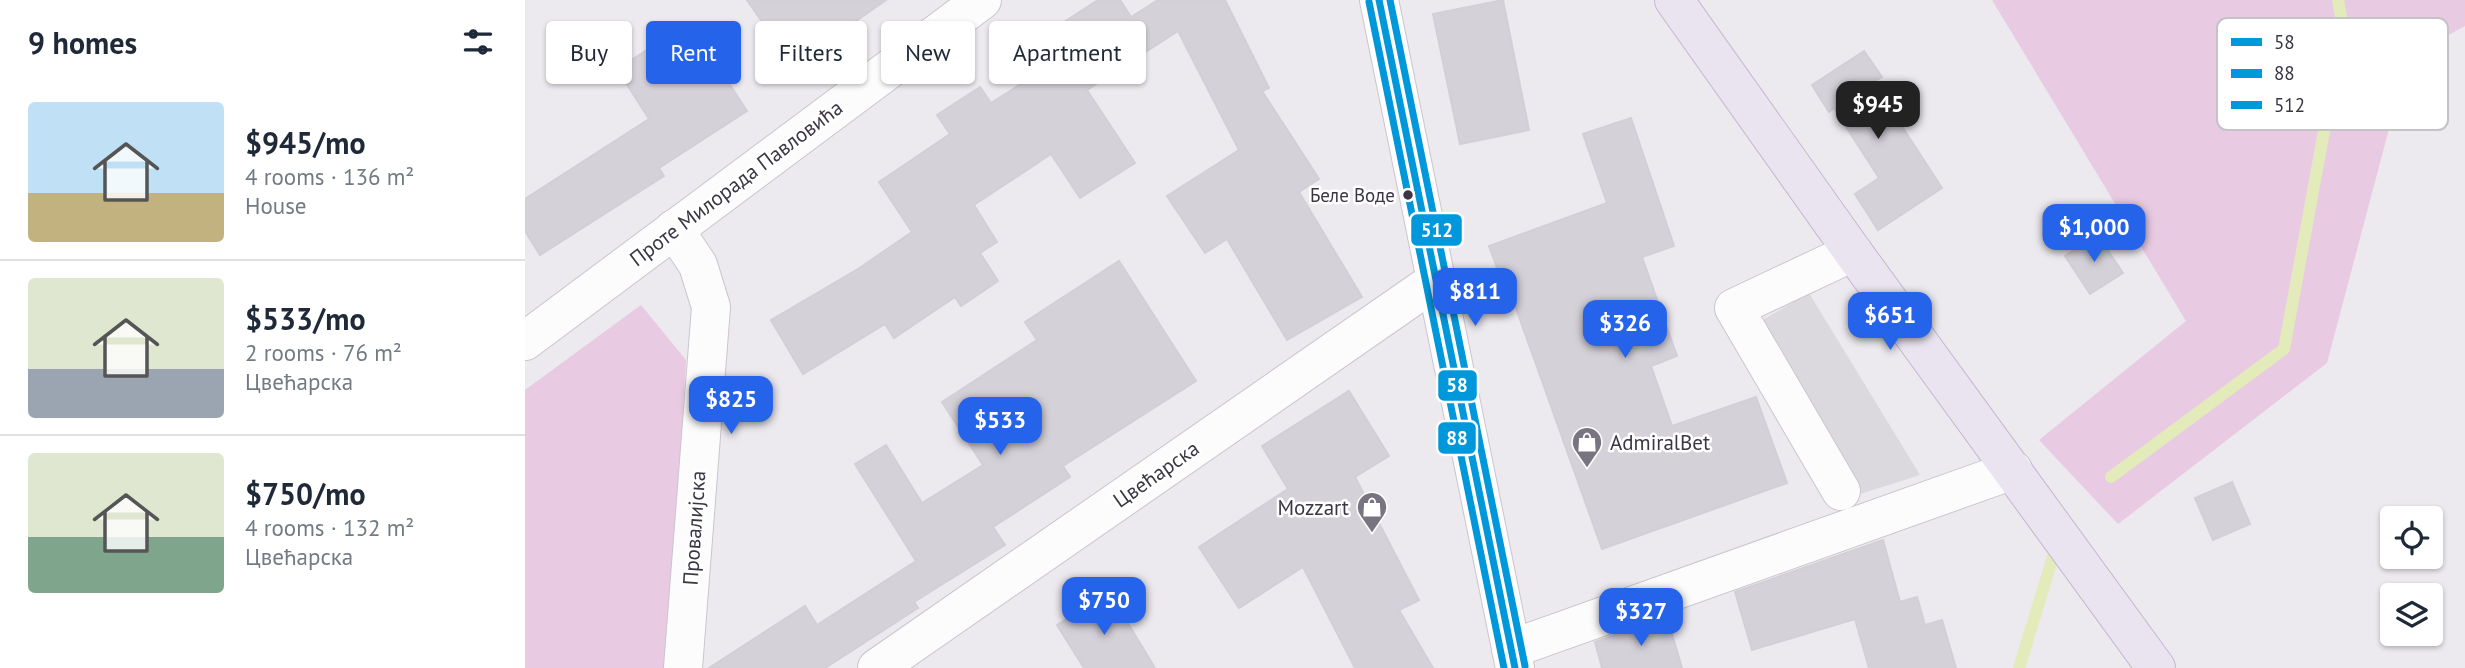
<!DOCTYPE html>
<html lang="en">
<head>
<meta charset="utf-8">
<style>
	body { margin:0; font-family:"PT Sans",sans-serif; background:#f6f6f7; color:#1f2937; height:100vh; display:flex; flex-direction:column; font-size:26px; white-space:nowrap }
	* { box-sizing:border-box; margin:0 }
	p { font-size:23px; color:#747a83 }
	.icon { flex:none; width:38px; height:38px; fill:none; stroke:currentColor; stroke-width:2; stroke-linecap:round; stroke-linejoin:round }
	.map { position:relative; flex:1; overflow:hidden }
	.sheet { display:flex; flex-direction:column; background:#fff; width:525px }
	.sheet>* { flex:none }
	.hud { position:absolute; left:21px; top:21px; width:665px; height:63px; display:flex; gap:14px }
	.fabs { position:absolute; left:1855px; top:506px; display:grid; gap:14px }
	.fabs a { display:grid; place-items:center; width:63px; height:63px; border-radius:7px; background:#fff; box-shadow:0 2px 5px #0004; font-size:35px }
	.price { position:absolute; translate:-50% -60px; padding:0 16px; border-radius:14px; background:#2563eb; color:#fff; font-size:23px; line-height:46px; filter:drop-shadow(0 2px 4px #0008) }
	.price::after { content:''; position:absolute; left:50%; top:42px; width:21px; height:16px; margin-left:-10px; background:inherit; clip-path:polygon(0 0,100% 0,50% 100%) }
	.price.current { background:#222; color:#fff }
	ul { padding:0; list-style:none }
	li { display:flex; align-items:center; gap:21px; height:175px; padding:0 28px }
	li+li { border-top:2px solid #e0e1e3 }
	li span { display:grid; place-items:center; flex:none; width:196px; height:140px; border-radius:7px; color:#555 }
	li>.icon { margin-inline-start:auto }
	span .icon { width:84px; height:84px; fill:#fffc; stroke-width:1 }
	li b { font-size:30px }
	h2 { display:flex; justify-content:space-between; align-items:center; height:84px; padding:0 28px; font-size:30px }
	.tag { padding:0 24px; border-radius:7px; background:#fff; box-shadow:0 2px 5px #0004; font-size:24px; line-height:63px }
	.tag.current { background:#2563eb; color:#fff }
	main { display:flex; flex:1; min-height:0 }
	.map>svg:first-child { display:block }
	.green { fill:#e8cae3 }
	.parking { fill:#dbd9de }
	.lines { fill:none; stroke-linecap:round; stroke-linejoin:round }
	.stream { stroke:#e3ebbb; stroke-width:12 }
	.building { fill:#d5d1d9; stroke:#d2cfd7; stroke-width:2 }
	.minor-casing { stroke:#cac6cd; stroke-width:40 }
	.major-casing { stroke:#c3b7d0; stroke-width:40 }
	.minor { stroke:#fcfcfd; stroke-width:38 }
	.major { stroke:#e9e4f0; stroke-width:38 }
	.bus-1-casing { stroke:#fff; stroke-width:12 }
	.bus-2-casing { stroke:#fff; stroke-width:12 }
	.bus-3-casing { stroke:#fff; stroke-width:12 }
	.bus-1 { stroke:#0098da; stroke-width:7 }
	.bus-2 { stroke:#0098da; stroke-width:7 }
	.bus-3 { stroke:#0098da; stroke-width:7 }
	.bus-dot { fill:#3b3644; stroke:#fff; stroke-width:2.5 }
	.labels { text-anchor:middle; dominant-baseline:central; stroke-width:5; stroke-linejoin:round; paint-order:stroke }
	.bus-label { font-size:19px; fill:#3b3644; stroke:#fff; text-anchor:end }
	.street-label { font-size:21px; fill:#3b3644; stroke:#fff }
	.poi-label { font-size:21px; fill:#3b3644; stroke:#fff; text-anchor:start }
	.key { fill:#fff; stroke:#c4c3c7; stroke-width:2 }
	.key-label { font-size:19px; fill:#3b3644 }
	.line-badge { stroke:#fff; stroke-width:2.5 }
	.badge-label { font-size:19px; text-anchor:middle; font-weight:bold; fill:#fff }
</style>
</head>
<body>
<main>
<section class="sheet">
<h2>9 homes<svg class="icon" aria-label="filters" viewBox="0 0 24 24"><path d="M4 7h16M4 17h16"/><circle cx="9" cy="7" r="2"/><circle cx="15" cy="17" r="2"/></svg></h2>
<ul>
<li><span style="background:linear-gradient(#bfe0f5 65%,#c2b280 0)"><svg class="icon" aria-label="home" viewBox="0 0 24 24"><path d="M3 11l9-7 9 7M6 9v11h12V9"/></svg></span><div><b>$945/mo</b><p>4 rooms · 136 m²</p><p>House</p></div></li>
<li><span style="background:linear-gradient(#dfe7d0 65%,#9aa5b1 0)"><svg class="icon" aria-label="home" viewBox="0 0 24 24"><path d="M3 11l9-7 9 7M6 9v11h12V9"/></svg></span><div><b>$533/mo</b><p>2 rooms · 76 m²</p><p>Цвећарска</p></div></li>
<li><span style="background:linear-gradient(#dfe7d0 60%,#7fa58c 0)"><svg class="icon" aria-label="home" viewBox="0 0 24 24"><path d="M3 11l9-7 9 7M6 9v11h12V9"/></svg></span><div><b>$750/mo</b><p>4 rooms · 132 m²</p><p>Цвећарска</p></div></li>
</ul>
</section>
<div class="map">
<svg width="1940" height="668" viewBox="0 0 1940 668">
	<rect width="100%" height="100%" fill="#ece9ef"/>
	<g class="green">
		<path d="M1467 0H1940V26L1883 57 1802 363 1593 524 1514 440 1661 321Z"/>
		<path d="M116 305 161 360 143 668H0V390Z"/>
	</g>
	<path class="parking" d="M1284 293 1395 475 1332 495 1229 325Z"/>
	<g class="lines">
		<g class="stream">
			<path d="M1586 477 1759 349 1818 28 1813 0"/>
			<path d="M1494 668 1530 550"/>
		</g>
	</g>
	<g class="building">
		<path d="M222 0H361L314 33 324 47 277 80Z"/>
		<path d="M573 0H595L606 17 633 0H700L744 88 737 91 794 179 774 192 837 297 762 340 702 239 680 253 642 196 714 150 653 31 562 90 610 163 555 198 526 154 449 205 472 242 455 253 473 281 436 306 430 297 369 338 360 324 278 374 246 320 333 269 387 232 354 182 425 134 412 115 455 87 466 103 552 49 536 24Z"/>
		<path d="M978 0 1004 130 935 144 908 14Z"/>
		<path d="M169 30 222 111 134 168 139 176 15 255 0 231V199L124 119 92 69 133 43 137 50Z"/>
		<path d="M1339 51 1357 77 1348 82 1417 188 1353 230 1330 194 1354 178 1309 108 1304 112 1287 85Z"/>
		<path d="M1106 118 1149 246 1117 257 1152 356 1126 366 1147 426 1231 397 1262 483 1077 549 982 283 978 284 964 246 1082 203 1058 134Z"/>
		<path d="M1572 234 1598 273 1565 294 1540 256Z"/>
		<path d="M594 261 671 381 538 466 545 477 468 527 480 545 389 602 393 608 300 668H184L280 606 292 625 391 561 330 464 361 445 397 503 458 465 417 402 512 340 500 322Z"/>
		<path d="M824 391 864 456 830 477 894 600 874 610 908 668H830L778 567 714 608 674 547 763 489 737 446Z"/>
		<path d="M1707 482 1725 524 1688 540 1670 498Z"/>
		<path d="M1358 540 1375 602 1392 597 1400 625 1417 620 1431 668H1344L1330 619 1227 650 1210 592Z"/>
		<path d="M584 592 630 668H559L532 625Z"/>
		<path d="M1142 617 1157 668H1077L1070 642Z"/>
	</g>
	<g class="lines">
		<g class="minor-casing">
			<g id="minor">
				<path d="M854 0 990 668"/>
				<path d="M149 229 173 265 186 307 158 668"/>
				<path d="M0 341 457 0"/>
				<path d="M1316 491 1209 308 1328 252"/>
				<path d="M986 649 1488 470"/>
				<path d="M352 668 910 281"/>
			</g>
		</g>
		<g class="major-casing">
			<path id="major" d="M1149 0 1328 252 1631 668"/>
		</g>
		<use href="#minor" class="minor"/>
		<use href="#major" class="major"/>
		<g class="bus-1-casing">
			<path id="bus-1" d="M854 0 990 668"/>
		</g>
		<g class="bus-2-casing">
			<path id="bus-2" d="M844 2 979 668"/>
		</g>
		<g class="bus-3-casing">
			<path id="bus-3" d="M865 0 1000 666"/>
		</g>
		<use href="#bus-1" class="bus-1"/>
		<use href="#bus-2" class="bus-2"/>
		<use href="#bus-3" class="bus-3"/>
	</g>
	<defs>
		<g id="shop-pin" transform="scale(1.575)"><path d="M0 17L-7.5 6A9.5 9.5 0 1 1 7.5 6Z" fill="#797580" stroke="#fff"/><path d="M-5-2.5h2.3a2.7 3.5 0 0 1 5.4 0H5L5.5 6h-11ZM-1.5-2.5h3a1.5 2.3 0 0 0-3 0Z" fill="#fff"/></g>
	</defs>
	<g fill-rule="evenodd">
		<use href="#shop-pin" x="1062" y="442"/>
		<use href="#shop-pin" x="847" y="507"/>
	</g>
	<circle class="bus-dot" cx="883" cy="195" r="6"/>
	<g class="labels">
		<g class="bus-label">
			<text x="870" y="195">Беле Воде</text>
		</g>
		<g class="street-label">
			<text transform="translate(211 183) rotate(-37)">Проте Милорада Павловића</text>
			<text transform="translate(631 474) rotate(-35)">Цвећарска</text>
			<text transform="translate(169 528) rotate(-86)">Провалијска</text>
		</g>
		<g class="poi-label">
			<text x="1085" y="442">AdmiralBet</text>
			<text x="824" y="507" text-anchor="end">Mozzart</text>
		</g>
	</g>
	<rect x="1692" y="18" width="231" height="112" rx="10" class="key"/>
	<rect x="1706" y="38" width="31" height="8" fill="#0098da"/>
	<rect x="1706" y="69" width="31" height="9" fill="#0098da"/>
	<rect x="1706" y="101" width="31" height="8" fill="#0098da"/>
	<g class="key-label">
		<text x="1749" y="49">58</text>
		<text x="1749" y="80">88</text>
		<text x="1749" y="112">512</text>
	</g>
	<g class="line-badge">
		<rect x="885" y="213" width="53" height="34" rx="7" fill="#0098da"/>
		<rect x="912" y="369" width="41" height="33" rx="7" fill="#0098da"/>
		<rect x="912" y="421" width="40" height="34" rx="7" fill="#0098da"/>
	</g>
	<g class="badge-label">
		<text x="912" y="237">512</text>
		<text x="932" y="392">58</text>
		<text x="932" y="445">88</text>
	</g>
</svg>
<div class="fabs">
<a><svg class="icon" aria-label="locate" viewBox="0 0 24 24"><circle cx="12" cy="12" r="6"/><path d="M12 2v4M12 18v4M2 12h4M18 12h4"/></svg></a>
<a><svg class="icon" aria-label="layers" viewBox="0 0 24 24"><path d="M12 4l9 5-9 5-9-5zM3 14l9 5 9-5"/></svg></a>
</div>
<b class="price current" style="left:1353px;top:141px">$945</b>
<b class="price" style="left:1569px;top:264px">$1,000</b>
<b class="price" style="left:950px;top:328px">$811</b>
<b class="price" style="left:1365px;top:352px">$651</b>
<b class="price" style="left:1100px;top:360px">$326</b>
<b class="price" style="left:206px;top:436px">$825</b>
<b class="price" style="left:475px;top:457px">$533</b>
<b class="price" style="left:579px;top:637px">$750</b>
<b class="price" style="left:1116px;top:648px">$327</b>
<div class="hud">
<a class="tag">Buy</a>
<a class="tag current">Rent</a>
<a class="tag">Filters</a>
<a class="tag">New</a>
<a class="tag">Apartment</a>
</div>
</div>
</main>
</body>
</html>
